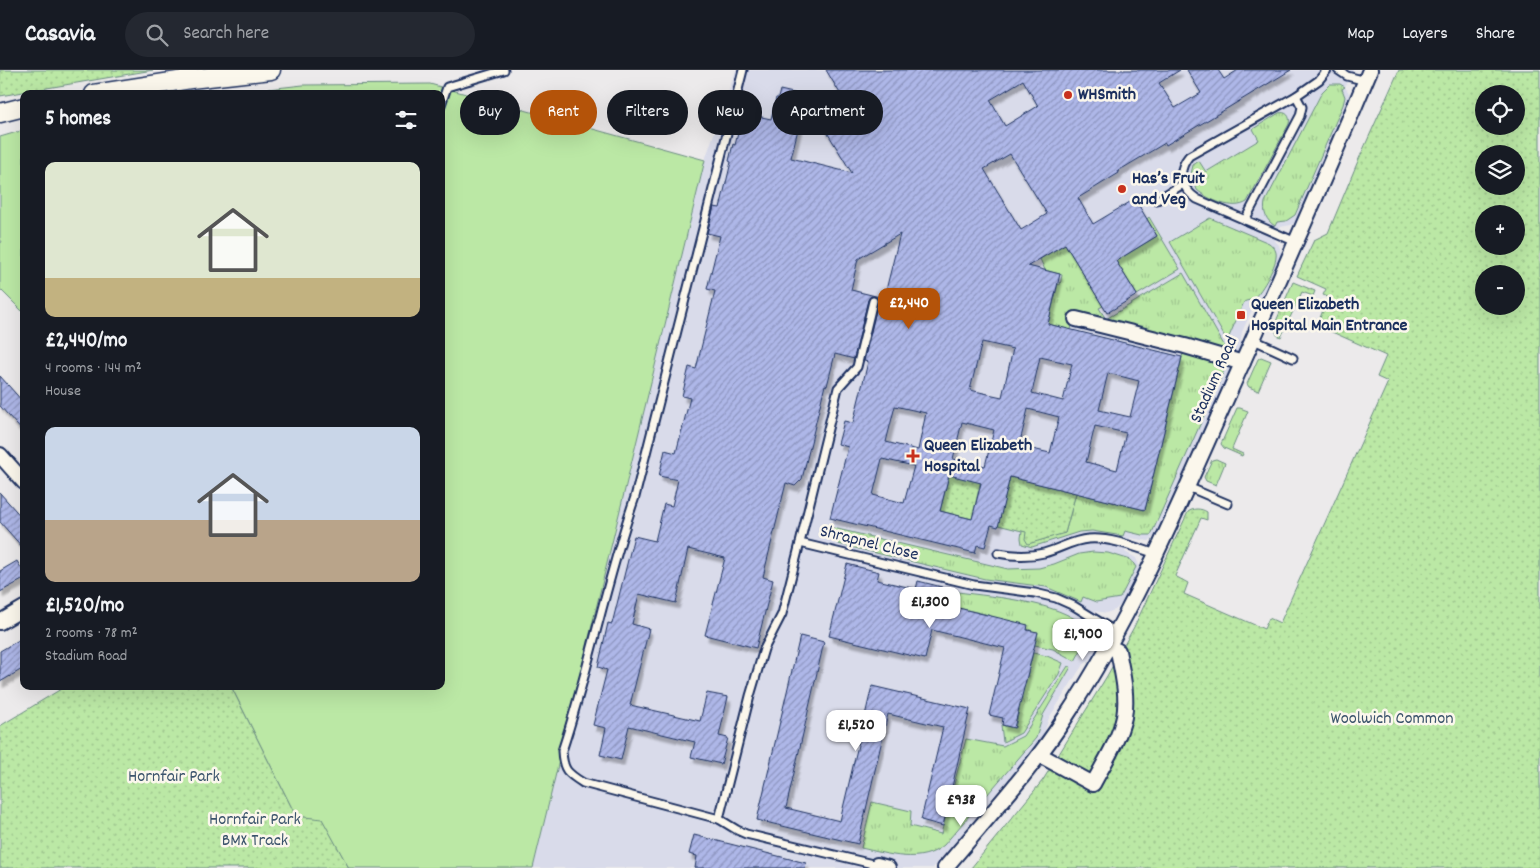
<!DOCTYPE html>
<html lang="en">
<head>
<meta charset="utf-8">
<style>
	body { margin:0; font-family:Dekko,sans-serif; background:#242831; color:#f1f3f6; height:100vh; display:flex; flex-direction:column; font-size:19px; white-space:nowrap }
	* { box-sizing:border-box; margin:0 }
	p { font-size:16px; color:#9ea1a6 }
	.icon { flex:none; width:28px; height:28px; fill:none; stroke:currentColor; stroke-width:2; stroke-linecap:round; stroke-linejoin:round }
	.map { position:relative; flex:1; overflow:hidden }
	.details { position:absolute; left:20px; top:20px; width:425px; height:600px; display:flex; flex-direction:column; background:#171b24; border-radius:10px; box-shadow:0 5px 20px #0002 }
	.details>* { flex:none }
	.hud { position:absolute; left:460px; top:20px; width:475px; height:45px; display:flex; gap:10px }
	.tools { position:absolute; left:1475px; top:15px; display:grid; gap:10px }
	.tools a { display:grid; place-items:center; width:50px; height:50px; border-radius:50%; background:#171b24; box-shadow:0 5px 20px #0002; font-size:25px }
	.price { position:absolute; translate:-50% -42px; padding:0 11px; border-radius:10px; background:#fff; color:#222; font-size:16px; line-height:32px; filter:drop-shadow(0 1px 2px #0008) }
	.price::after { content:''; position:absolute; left:50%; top:30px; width:15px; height:11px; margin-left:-8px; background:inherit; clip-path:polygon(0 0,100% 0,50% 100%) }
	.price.on { background:#b45309; color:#fff }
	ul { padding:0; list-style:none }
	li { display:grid; align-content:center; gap:10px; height:265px; padding:0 25px }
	li span { display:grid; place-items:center; height:155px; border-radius:10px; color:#555 }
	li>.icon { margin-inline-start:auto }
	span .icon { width:90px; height:90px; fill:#fffc; stroke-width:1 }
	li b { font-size:21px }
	h2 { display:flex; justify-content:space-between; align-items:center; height:60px; padding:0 25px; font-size:21px }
	.tag { padding:0 18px; border-radius:22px; background:#171b24; box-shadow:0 5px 20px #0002; font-size:18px; line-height:45px }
	.tag.on { background:#b45309; color:#fff }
	header { display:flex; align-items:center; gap:30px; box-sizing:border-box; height:70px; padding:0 25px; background:#171b24; border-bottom:1px solid #363941 }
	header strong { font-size:24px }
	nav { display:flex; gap:28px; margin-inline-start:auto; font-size:18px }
	.search { width:350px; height:45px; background:#242831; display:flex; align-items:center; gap:12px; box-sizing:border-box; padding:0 18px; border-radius:28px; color:#9ea1a6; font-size:19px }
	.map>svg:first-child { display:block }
	.built { fill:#d9dbea }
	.grass { fill:url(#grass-tufts); stroke:#6b8c82 }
	.park { fill:url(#park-dots); stroke:#6b8c82; fill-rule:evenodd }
	.pitch { fill:#bbe8a5; stroke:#6b8c82 }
	.building { fill:url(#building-hatch); stroke:#1b2f5e; fill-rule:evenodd; filter:url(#shadow) }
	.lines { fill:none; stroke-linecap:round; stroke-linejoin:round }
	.service-casing { stroke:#1b2f5e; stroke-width:11 }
	.minor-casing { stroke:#1b2f5e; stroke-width:18 }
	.tertiary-casing { stroke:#1b2f5e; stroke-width:21 }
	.service { stroke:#fbf7ec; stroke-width:7 }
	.minor { stroke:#fbf7ec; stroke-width:14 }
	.tertiary { stroke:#fbf7ec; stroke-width:18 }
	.poi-dot { fill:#c8321e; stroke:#fbf7ec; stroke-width:2 }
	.labels { text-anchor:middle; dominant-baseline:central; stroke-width:5; stroke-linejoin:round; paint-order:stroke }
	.poi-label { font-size:18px; font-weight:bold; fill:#1b2f5e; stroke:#fbf7ec; text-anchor:start }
	.street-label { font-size:18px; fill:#1b2f5e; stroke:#fbf7ec }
	.park-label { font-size:18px; fill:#3b546c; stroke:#fbf7ec }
</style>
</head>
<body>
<header>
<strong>Casavia</strong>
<div class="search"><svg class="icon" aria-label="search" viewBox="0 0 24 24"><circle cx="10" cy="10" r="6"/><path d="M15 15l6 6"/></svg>Search here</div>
<nav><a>Map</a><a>Layers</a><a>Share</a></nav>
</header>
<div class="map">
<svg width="1540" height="798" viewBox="0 0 1540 798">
	<defs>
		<pattern id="grass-tufts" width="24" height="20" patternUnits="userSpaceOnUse" patternTransform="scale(1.25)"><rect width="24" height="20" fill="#bbe8a5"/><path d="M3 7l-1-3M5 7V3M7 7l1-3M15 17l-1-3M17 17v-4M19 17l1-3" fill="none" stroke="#a0c790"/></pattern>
		<pattern id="park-dots" width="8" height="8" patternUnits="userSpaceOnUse" patternTransform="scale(1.25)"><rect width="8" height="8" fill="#bbe8a5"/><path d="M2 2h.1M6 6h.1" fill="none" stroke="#a0c790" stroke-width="1.8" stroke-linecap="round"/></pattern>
		<pattern id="building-hatch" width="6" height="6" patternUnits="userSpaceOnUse" patternTransform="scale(1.25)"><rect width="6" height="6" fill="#aeb7e8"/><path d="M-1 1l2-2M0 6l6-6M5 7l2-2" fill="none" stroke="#8d95bf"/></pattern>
		<filter id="shadow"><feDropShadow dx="3" dy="5.5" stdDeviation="1" flood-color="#0004"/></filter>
	</defs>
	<rect width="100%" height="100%" fill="#eceaeb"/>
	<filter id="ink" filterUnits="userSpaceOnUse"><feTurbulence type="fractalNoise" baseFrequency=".02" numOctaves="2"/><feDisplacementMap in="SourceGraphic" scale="10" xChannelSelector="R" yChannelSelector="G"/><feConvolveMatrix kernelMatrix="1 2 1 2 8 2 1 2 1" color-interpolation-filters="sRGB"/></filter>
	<g filter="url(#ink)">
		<path class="built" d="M736 0H1353L1345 17 1349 23 1350 31 1298 150 1291 155 1280 157 1275 171 1279 175 1282 187 1272 211 1256 231 1242 262 1239 281 1232 300 1157 464 1149 471 1130 468 1125 482 1136 488 1140 498 1126 529 1115 540 1106 543 1095 541 1088 553 1094 560 1098 570 1099 578 1097 583 1082 596 1049 648 1042 669 933 798H533L705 90Z"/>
		<g class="grass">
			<path d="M1330 14H1340L1345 17 1342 19 1345 27 1343 35 1295 145 1286 151 1277 152 1275 156C1266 150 1263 143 1265 132L1322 22Z"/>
			<path d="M1279 43C1286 41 1291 46 1289 54L1247 132C1233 141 1209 130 1197 120L1191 104 1193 95 1199 91 1206 102 1259 70 1253 59Z"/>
			<path d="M1149 147 1180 199 1137 225 1116 191 1157 166 1147 149Z"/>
			<path d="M1210 148 1269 173C1274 177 1277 181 1276 187 1276 196 1260 225 1252 229 1249 231 1247 230 1244 232L1228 269H1226L1170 172Z"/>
			<path d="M1065 174 1103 236 1099 238 1106 249 1183 203 1228 282 1074 246 1071 260 1048 254 1058 214 1060 215 1062 205 1045 200 1040 189Z"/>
			<path d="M1293 212 1315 221 1313 226 1302 222 1281 267 1277 265 1274 256Z"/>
			<path d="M1184 279 1226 291V296L1151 465H1142L1125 461 1123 466 1092 461 1079 462 1032 477 1022 474 1021 468 1022 461 1065 463 1076 423 1145 440Z"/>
			<path d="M1261 287 1271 291 1258 321 1249 317 1247 314 1258 289Z"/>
			<path d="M1237 338H1240L1248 341 1232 379 1243 384 1242 386 1224 378 1221 374Z"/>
			<path d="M1216 389 1225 393 1216 415 1206 411 1204 407 1212 390Z"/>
			<path d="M825 456 1008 499 1039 498 1054 494 1079 484 1093 482 1108 483 1131 490 1136 497 1120 528 1096 532 1083 527 1081 532 1046 517 985 509 838 474Z"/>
			<path d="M958 522C992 527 1073 532 1090 564L1075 591 1053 579 1030 574 1031 572 1035 573 1038 563 985 544 954 537Z"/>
			<path d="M1033 583 1047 586 1063 593 1059 604 1021 663 1003 672 1001 655 1015 658 1022 627 1020 626 1025 615Z"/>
			<path d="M1068 596 1071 597 1043 645 1036 668 944 775C921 795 888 784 861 778L872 732 911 741 910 756 941 764 966 669 1003 676 1023 666Z"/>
		</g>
		<g class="park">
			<path d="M0 0H153L0 26Z"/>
			<path d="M1399 0H1540V798H971L1043 710 1107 606 1134 557 1188 442C1193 438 1201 438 1207 442V450L1201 448 1175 506 1188 513 1184 524 1264 559 1269 548 1280 553 1388 312 1377 307 1386 286 1323 258 1320 248 1328 227 1323 225 1326 219 1297 206 1314 170 1328 163 1358 91ZM1484 24H1516V56H1484ZM1484 84H1516V116H1484ZM1484 144H1516V176H1484ZM1484 204H1516V236H1484Z"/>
			<path d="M950 402 981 410 972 449 940 441Z"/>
			<path d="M1010 407 1076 423 1065 463 1028 474 1025 469 1026 462 998 455Z"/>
			<path d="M66 616H231L296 746 322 748 349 798H0V656Z"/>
		</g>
		<g class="pitch">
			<path d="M430 14 705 90 533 798H349L322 749 296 746 231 616H441V24H223L303 15Z"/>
			<path d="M24 60V243L0 219V173L2 172 0 169V67Z"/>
		</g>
		<g class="building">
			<path d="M826 0H1180L1159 13 1175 38 1201 23 1187 0H1218L1224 9 1238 0H1291L1166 75 1165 73 1118 101 1119 103 1078 128 1093 154 1135 129 1157 166 1116 191 1137 225 1107 243 1065 174 1028 196 1060 204 1048 254 1182 287 1145 440 1010 407 998 457 991 455 985 477 977 475 975 483 830 448 848 377 838 374 844 351 853 353 868 292 864 291 878 232 876 227 871 226 868 230 854 289 835 284 827 316 825 315 802 409 795 416 786 413 763 507 773 510 756 578 705 565 725 488 688 479 676 533 639 524 632 554 649 559 630 635 700 651 707 623 728 627 719 666 728 668 721 694 691 687 695 672 629 656 621 690 600 685 606 658 593 655 607 600 598 597 608 553 612 554 634 466 655 471 664 434 672 436 678 410 659 406 665 380 676 383 690 328 682 326 689 297 696 299 715 221 707 219 720 166 707 163 714 137 720 138 731 92 729 91 733 74 735 75 743 43 771 49 776 28H778L780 20 806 26 791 88 852 103 817 46 844 30ZM1023 10 1038 36 1005 56 990 30ZM1010 84 1047 144 1021 160 984 99ZM900 164 884 228 851 220 858 189ZM982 272 1013 279 1002 327 970 320ZM1040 287 1072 294 1063 331 1032 323ZM1108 303 1139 311 1130 347 1099 340ZM895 336 926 343 918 380 886 372ZM1028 339 1059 347 1050 383 1019 376ZM962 352 994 360 985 396 953 389ZM1095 356 1126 363 1117 400 1086 392ZM882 389 914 396 904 433 873 425ZM949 405 981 413 972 449 940 441Z"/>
			<path d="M0 306 24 333V363L0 336Z"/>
			<path d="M0 423 24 450V479L0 452Z"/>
			<path d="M17 491 24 503V509L0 522V501Z"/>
			<path d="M847 494 879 502 877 510 916 519 918 511 942 517 938 533 1028 555 1027 560 1038 562 1014 658 1002 655 1003 648 989 645 1005 578 932 560 925 589 829 566Z"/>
			<path d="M800 566 824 572 786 738 840 751 872 616 970 639 943 756 921 750 943 657 888 644 858 774 757 750Z"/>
			<path d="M24 567V598L0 612V581Z"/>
			<path d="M694 765 806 793 805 798H695L697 786 689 784Z"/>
		</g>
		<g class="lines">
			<g class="service-casing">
				<g id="service">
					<path d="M743 0 635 427C606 510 590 597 562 681 563 700 567 703 583 713L719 749 750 626 764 579 782 544 800 473"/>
					<path d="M1338 0 1347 6 1366 11"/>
					<path d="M441 35 447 17 504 0"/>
					<path d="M1157 130 1183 114"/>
					<path d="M1245 150 1300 46 1302 37 1296 26"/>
					<path d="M1296 172 1197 129C1181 118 1176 102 1189 86L1296 26 1319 10 1327 0"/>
					<path d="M873 231 857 297 838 318 800 473 974 515 1035 523 1056 528 1074 536 1116 562"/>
					<path d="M1254 270 1293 288"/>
					<path d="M1188 417 1228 434"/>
					<path d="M998 483C1013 486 1028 487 1044 483 1059 479 1073 470 1088 469 1110 467 1135 477 1156 484"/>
					<path d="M719 749 737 760 746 764 877 795"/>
				</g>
			</g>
			<g class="minor-casing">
				<g id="minor">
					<path d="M1076 249 1185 276 1243 293"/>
					<path d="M0 385 24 412"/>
					<path d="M0 552 24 538"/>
					<path d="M1040 685 1093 714C1104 693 1119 670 1124 647 1128 625 1122 602 1118 581L1108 576"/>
					<path d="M876 798 877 795 888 798"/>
					<path d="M945 798C986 749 1030 702 1065 648 1128 553 1174 447 1220 343 1271 229 1322 115 1370 0"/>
				</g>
			</g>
			<g class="tertiary-casing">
				<g id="tertiary">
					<path d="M94 24 191 9 271 0"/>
					<path d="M0 43 24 37"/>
				</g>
			</g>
			<use href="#service" class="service"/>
			<use href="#minor" class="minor"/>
			<use href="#tertiary" class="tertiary"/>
		</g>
	</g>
	<g class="poi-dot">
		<circle cx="1068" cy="25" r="5"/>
		<circle cx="1122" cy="119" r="5"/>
		<rect x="1236" y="240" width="10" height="10" rx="2.5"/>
		<path d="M910.5 378.5h5v5h5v5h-5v5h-5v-5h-5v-5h5z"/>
	</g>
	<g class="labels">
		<g class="poi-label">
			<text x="1078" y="25">WHSmith</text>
			<text x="1132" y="109">Has’s Fruit<tspan x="1132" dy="21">and Veg</tspan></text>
			<text x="1251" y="235">Queen Elizabeth<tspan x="1251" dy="21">Hospital Main Entrance</tspan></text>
			<text x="924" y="376">Queen Elizabeth<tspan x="924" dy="21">Hospital</tspan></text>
		</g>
		<g class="street-label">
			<text transform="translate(1215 310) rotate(-66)">Stadium Road</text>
			<text transform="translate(869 474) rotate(14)">Shrapnel Close</text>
		</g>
		<g class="park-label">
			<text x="1392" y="649">Woolwich Common</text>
			<text x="174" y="707">Hornfair Park</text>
			<text x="255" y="750">Hornfair Park<tspan x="255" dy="21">BMX Track</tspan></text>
		</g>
	</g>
</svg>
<div class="tools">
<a><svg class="icon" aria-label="locate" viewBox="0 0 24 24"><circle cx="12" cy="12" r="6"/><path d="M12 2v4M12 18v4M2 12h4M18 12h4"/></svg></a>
<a><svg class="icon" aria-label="layers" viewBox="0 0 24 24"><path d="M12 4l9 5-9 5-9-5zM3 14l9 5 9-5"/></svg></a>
<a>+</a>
<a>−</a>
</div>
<b class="price on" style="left:909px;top:260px">£2,440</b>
<b class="price" style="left:930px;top:559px">£1,300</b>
<b class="price" style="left:1083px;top:591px">£1,900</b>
<b class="price" style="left:856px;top:682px">£1,520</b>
<b class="price" style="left:961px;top:757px">£938</b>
<div class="hud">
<a class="tag">Buy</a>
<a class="tag on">Rent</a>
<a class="tag">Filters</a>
<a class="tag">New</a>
<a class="tag">Apartment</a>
</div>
<section class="details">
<h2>5 homes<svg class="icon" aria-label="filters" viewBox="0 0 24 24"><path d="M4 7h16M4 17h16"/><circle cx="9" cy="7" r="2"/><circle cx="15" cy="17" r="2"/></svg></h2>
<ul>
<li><span style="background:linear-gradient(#dfe7d0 75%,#c2b280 0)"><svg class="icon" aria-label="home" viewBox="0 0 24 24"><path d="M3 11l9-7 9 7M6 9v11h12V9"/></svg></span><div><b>£2,440/mo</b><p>4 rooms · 144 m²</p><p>House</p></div></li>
<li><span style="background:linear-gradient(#c9d6e8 60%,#b9a48a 0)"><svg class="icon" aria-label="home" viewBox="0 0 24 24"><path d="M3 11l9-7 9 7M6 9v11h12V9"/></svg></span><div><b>£1,520/mo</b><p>2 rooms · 78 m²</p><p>Stadium Road</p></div></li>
</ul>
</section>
</div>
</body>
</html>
